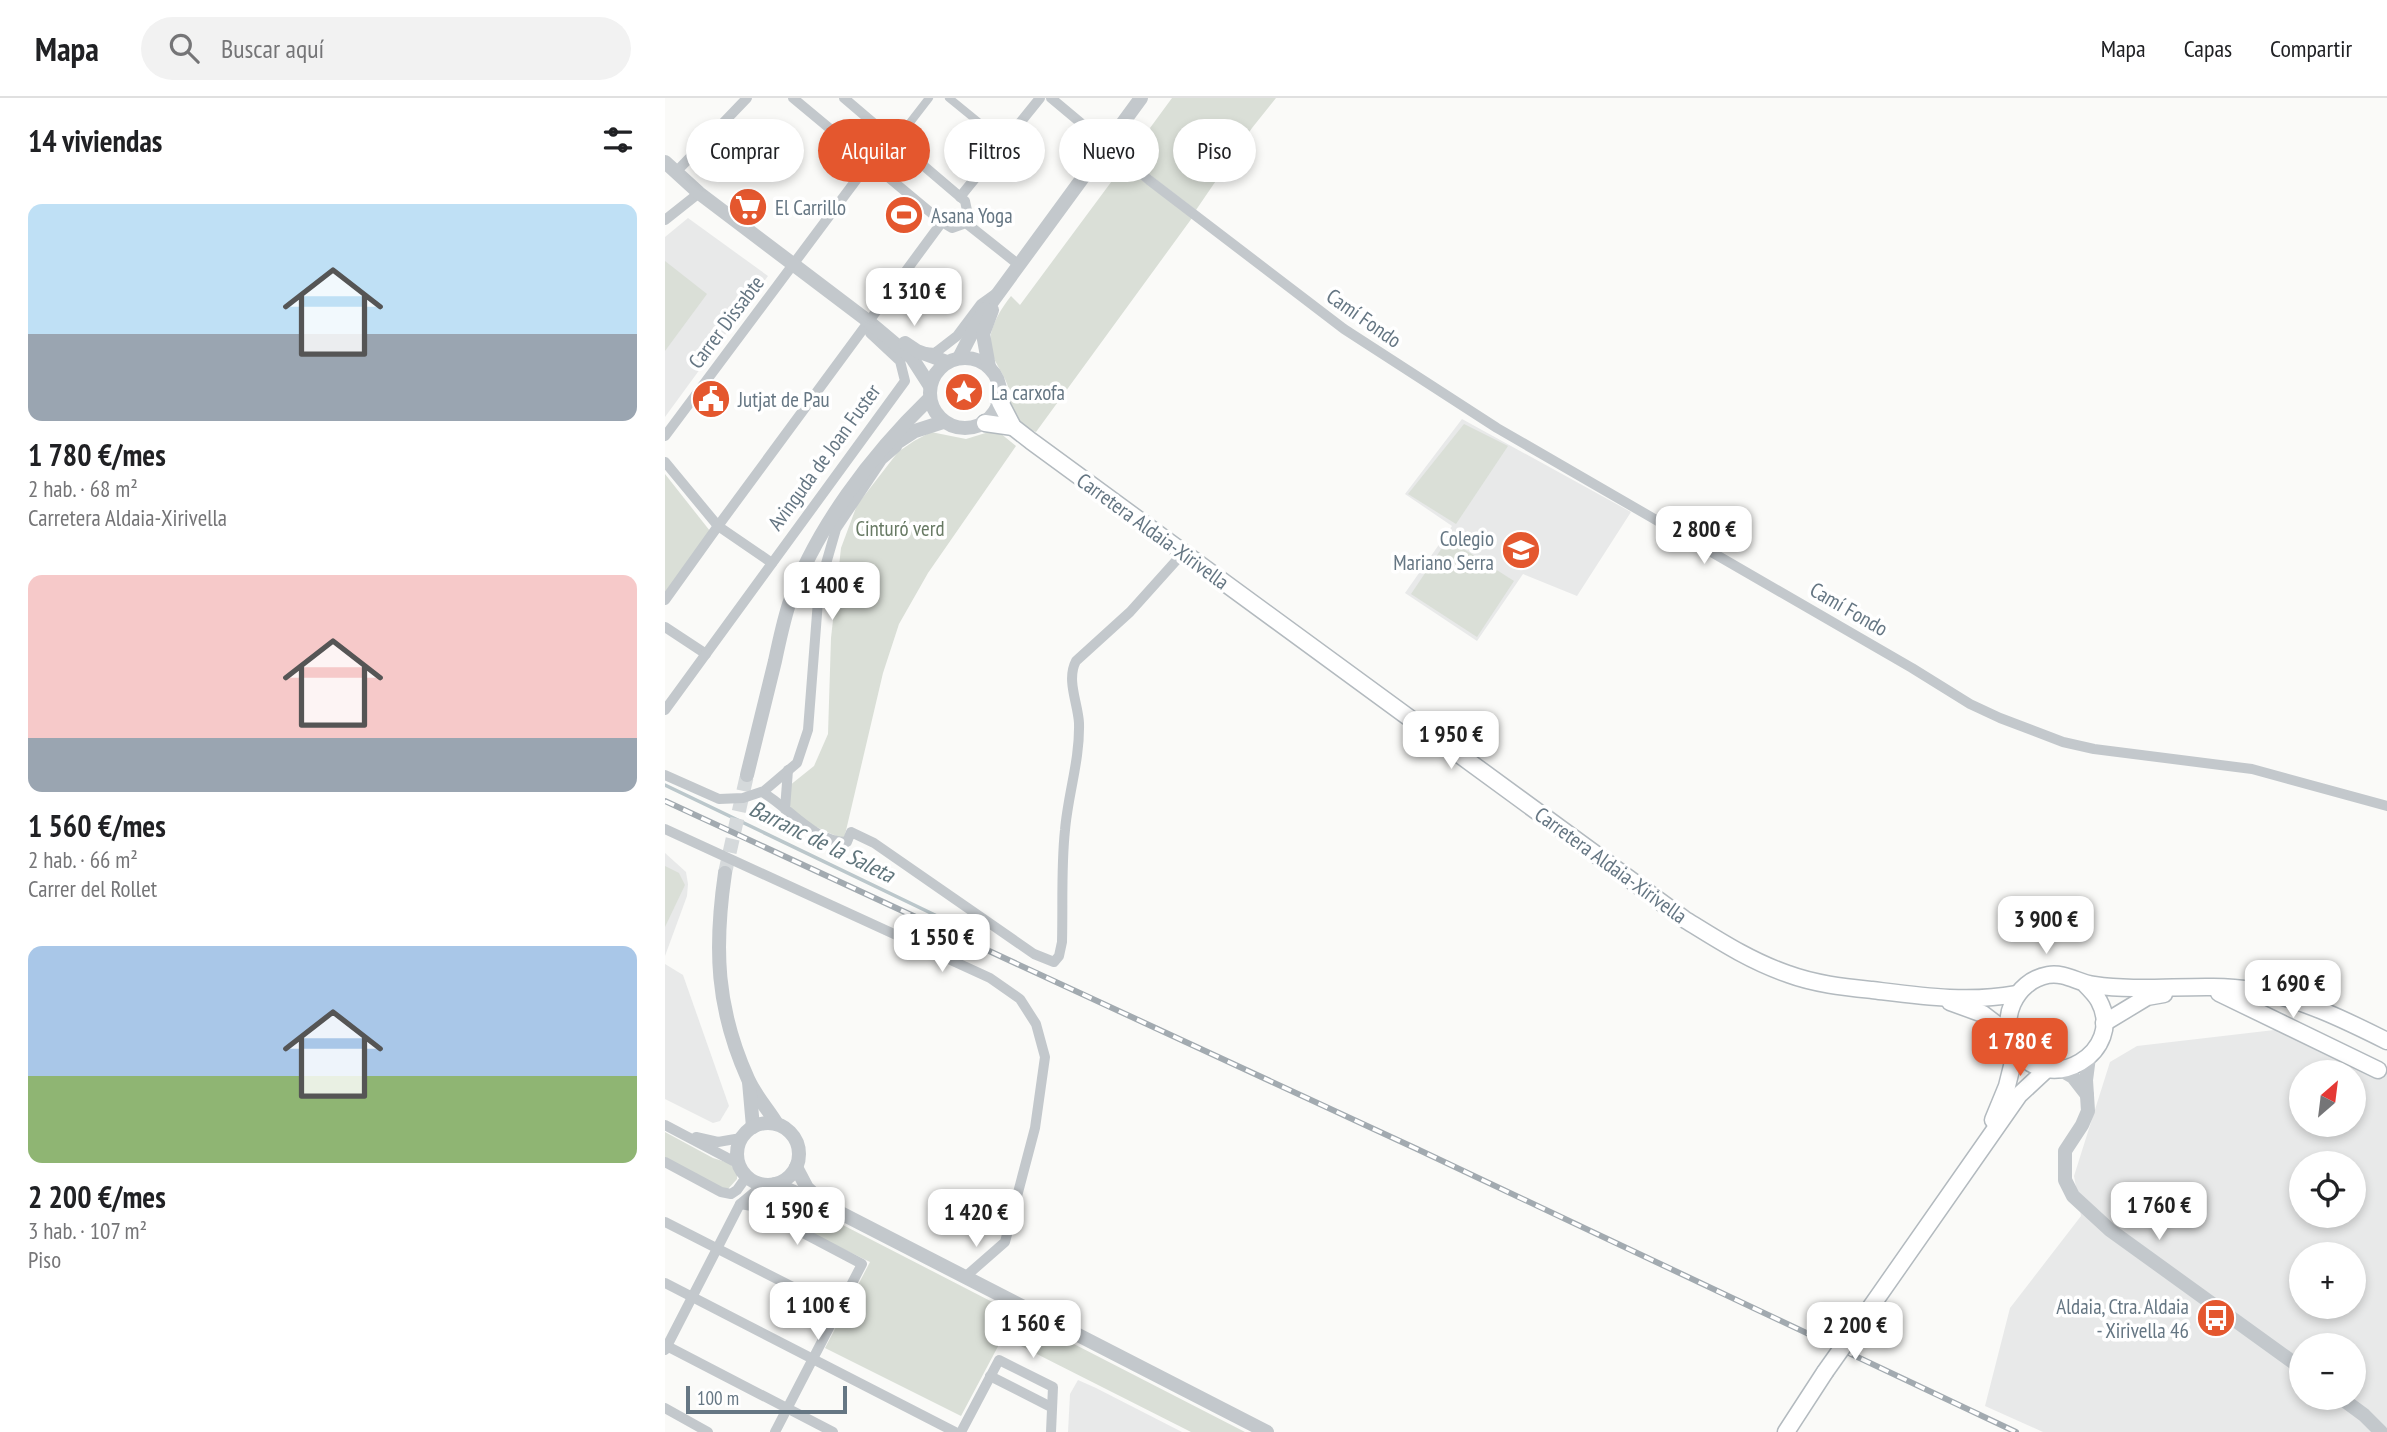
<!DOCTYPE html>
<html lang="es">
<head>
<meta charset="utf-8">
<style>
	body { margin:0; font-family:"PT Sans Narrow",sans-serif; background:#f2f2f2; color:#202124; height:100vh; display:flex; flex-direction:column; font-size:26px; white-space:nowrap }
	* { box-sizing:border-box; margin:0 }
	p { font-size:23px; color:#757577 }
	.icon { flex:none; width:38px; height:38px; fill:none; stroke:currentColor; stroke-width:2; stroke-linecap:round; stroke-linejoin:round }
	.map { position:relative; flex:1; overflow:hidden }
	.drawer { display:flex; flex-direction:column; background:#fff; width:665px }
	.drawer>* { flex:none }
	.banner { position:absolute; left:21px; top:21px; width:665px; height:63px; display:flex; gap:14px }
	.needle { width:46px; rotate:28deg }
	.tools { position:absolute; left:1624px; top:962px; display:grid; gap:14px }
	.tools a { display:grid; place-items:center; width:77px; height:77px; border-radius:50%; background:#fff; box-shadow:0 4px 10px #0003; font-size:35px }
	.scale { position:absolute; left:21px; bottom:18px; width:161px; box-sizing:border-box; padding-left:7px; border:4px solid #657683; border-top:0; font-size:19px; line-height:24px; white-space:nowrap; color:#657683; -webkit-text-stroke:5px #fff; paint-order:stroke }
	.price { position:absolute; translate:-50% -60px; padding:0 16px; border-radius:14px; background:#fff; color:#222; font-size:23px; line-height:46px; filter:drop-shadow(0 2px 4px #0008) }
	.price::after { content:''; position:absolute; left:50%; top:42px; width:21px; height:16px; margin-left:-10px; background:inherit; clip-path:polygon(0 0,100% 0,50% 100%) }
	.price.on { background:#e4572e; color:#fff }
	ul { padding:0; list-style:none }
	li { display:grid; align-content:center; gap:14px; height:371px; padding:0 28px }
	li span { display:grid; place-items:center; height:217px; border-radius:14px; color:#555 }
	li>.icon { margin-inline-start:auto }
	span .icon { width:126px; height:126px; fill:#fffc; stroke-width:1 }
	li b { font-size:30px }
	h2 { display:flex; justify-content:space-between; align-items:center; height:84px; padding:0 28px; font-size:30px }
	.tag { padding:0 24px; border-radius:32px; background:#fff; box-shadow:0 4px 10px #0003; font-size:24px; line-height:63px }
	.tag.on { background:#e4572e; color:#fff }
	header { display:flex; align-items:center; gap:42px; box-sizing:border-box; height:98px; padding:0 35px; background:#fff; border-bottom:2px solid #e0e0e0 }
	header strong { font-size:33px }
	nav { display:flex; gap:38px; margin-inline-start:auto; font-size:24px }
	.search { width:490px; height:63px; background:#f2f2f2; display:flex; align-items:center; gap:18px; box-sizing:border-box; padding:0 24px; border-radius:38px; color:#757577; font-size:26px }
	main { display:flex; flex:1; min-height:0 }
	.map>svg:first-child { display:block }
	.built { fill:#e8e9e9; fill-rule:evenodd }
	.green { fill:#dadfd7 }
	.lines { fill:none; stroke-linecap:round; stroke-linejoin:round }
	.stream { stroke:#bbc7cb; stroke-width:3.5 }
	.tertiary-tunnel { stroke:#d5d9db; stroke-width:14; stroke-dasharray:14 7; stroke-linecap:butt }
	.secondary-casing { stroke:#b3babf; stroke-width:19 }
	.pedestrian { stroke:#c3c8cc; stroke-width:8 }
	.minor { stroke:#c3c8cc; stroke-width:10 }
	.tertiary { stroke:#c3c8cc; stroke-width:14 }
	.secondary { stroke:#fff; stroke-width:16 }
	.rail-casing { stroke:#a2aab0; stroke-width:6 }
	.rail { stroke:#fff; stroke-width:3.5; stroke-dasharray:10; stroke-linecap:butt }
	.secondary-bridge-casing { stroke:#b3babf; stroke-width:19; stroke-linecap:butt }
	.secondary-bridge { stroke:#fff; stroke-width:16 }
	.labels { text-anchor:middle; dominant-baseline:central; stroke-width:7; stroke-linejoin:round; paint-order:stroke }
	.poi-label { font-size:21px; fill:#657683; stroke:#fff; text-anchor:start }
	.street-label { font-size:21px; fill:#657683; stroke:#fff }
	.park-label { font-size:21px; fill:#687a64; stroke:#fff }
	.water-label { font-size:23px; font-style:italic; fill:#60757c; stroke:#fff }
</style>
</head>
<body>
<header>
<strong>Mapa</strong>
<div class="search"><svg class="icon" aria-label="search" viewBox="0 0 24 24"><circle cx="10" cy="10" r="6"/><path d="M15 15l6 6"/></svg>Buscar aquí</div>
<nav><a>Mapa</a><a>Capas</a><a>Compartir</a></nav>
</header>
<main>
<section class="drawer">
<h2>14 viviendas<svg class="icon" aria-label="filters" viewBox="0 0 24 24"><path d="M4 7h16M4 17h16"/><circle cx="9" cy="7" r="2"/><circle cx="15" cy="17" r="2"/></svg></h2>
<ul>
<li><span style="background:linear-gradient(#bfe0f5 60%,#9aa5b1 0)"><svg class="icon" aria-label="home" viewBox="0 0 24 24"><path d="M3 11l9-7 9 7M6 9v11h12V9"/></svg></span><div><b>1 780 €/mes</b><p>2 hab. · 68 m²</p><p>Carretera Aldaia-Xirivella</p></div></li>
<li><span style="background:linear-gradient(#f6c9c9 75%,#9aa5b1 0)"><svg class="icon" aria-label="home" viewBox="0 0 24 24"><path d="M3 11l9-7 9 7M6 9v11h12V9"/></svg></span><div><b>1 560 €/mes</b><p>2 hab. · 66 m²</p><p>Carrer del Rollet</p></div></li>
<li><span style="background:linear-gradient(#a9c7e8 60%,#8fb573 0)"><svg class="icon" aria-label="home" viewBox="0 0 24 24"><path d="M3 11l9-7 9 7M6 9v11h12V9"/></svg></span><div><b>2 200 €/mes</b><p>3 hab. · 107 m²</p><p>Piso</p></div></li>
</ul>
</section>
<div class="map">
<svg width="1722" height="1334" viewBox="0 0 1722 1334">
	<rect width="100%" height="100%" fill="#fafaf8"/>
	<g class="built">
		<path d="M23 120 103 178 0 319V139Z"/>
		<path d="M797 321 966 414 912 498 858 476 812 543 740 495 787 428 740 396Z"/>
		<path d="M0 755 21 774 23 786 22 798 0 858Z"/>
		<path d="M0 866 18 877 64 1008 55 1023 48 1025 0 1001Z"/>
		<path d="M1618 931H1646L1722 970V1334H1378L1320 1308 1345 1210 1416 1118 1409 1078 1445 964 1472 948ZM1636 975H1689V1027H1636ZM1636 1066H1689V1118H1636ZM1636 1157H1689V1209H1636ZM1636 1248H1689V1300H1636Z"/>
		<path d="M413 1282 431 1290 517 1334H403L405 1296Z"/>
	</g>
	<g class="green">
		<path d="M507 0H611L587 30 531 112 463 60Z"/>
		<path d="M458 68 527 120 371 334C364 331 357 328 352 323 344 313 347 303 344 292 340 274 324 261 325 242 326 227 337 209 346 198L355 207Z"/>
		<path d="M0 163 42 196 0 253Z"/>
		<path d="M799 326 843 348 791 426 743 396Z"/>
		<path d="M327 333 335 335 351 348 263 475 234 526 218 575 179 741C164 735 134 723 126 710 122 703 123 695 124 688L149 668 163 636 166 540 176 450 192 407 233 354 249 343 266 334 301 341Z"/>
		<path d="M0 376 45 433 0 495Z"/>
		<path d="M783 441 849 483 812 539 746 496Z"/>
		<path d="M0 768 14 775 20 787 0 829Z"/>
		<path d="M0 1034 48 1060 64 1065 72 1074V1081L63 1091 57 1090 0 1060Z"/>
		<path d="M101 1093H110L137 1106 580 1334H526L338 1239 296 1318 160 1250 205 1164 101 1113 94 1108 95 1098Z"/>
	</g>
	<g class="lines">
		<path class="stream" d="M0 687 299 831"/>
		<path class="tertiary-tunnel" d="M60 775 82 677"/>
		<g class="secondary-casing">
			<g id="secondary">
				<path d="M335 304 348 329 366 343 1019 821C1053 842 1085 863 1123 876 1150 886 1179 889 1207 892 1256 898 1303 905 1351 896"/>
				<path d="M320 325 348 329"/>
				<path d="M1420 886C1425 891 1431 897 1434 903 1461 953 1385 1000 1351 951 1332 923 1350 883 1383 877 1400 874 1413 885 1429 887 1481 895 1535 884 1588 892 1635 900 1680 922 1722 943"/>
				<path d="M1554 895 1713 972"/>
				<path d="M1285 904 1318 916 1344 936"/>
				<path d="M1439 925 1482 899 1499 896"/>
				<path d="M1328 1022 1342 988 1351 952"/>
				<path d="M1189 1233 1354 997 1382 971"/>
				<path d="M1121 1334 1160 1274"/>
			</g>
		</g>
		<g class="pedestrian">
			<path d="M284 0 338 44"/>
			<path d="M230 44 264 0"/>
		</g>
		<g class="minor">
			<path d="M128 0 277 124 287 130 301 125"/>
			<path d="M179 0 300 103 303 117 301 125"/>
			<path d="M386 0 484 82 679 231 832 330 1247 570 1305 606 1335 620 1398 644 1429 651 1587 671 1722 708"/>
			<path d="M11 74 82 0"/>
			<path d="M295 99 375 0"/>
			<path d="M0 122 34 95"/>
			<path d="M301 125 354 167"/>
			<path d="M259 254 270 255 292 238 316 206 330 196"/>
			<path d="M0 338 224 38"/>
			<path d="M0 364 53 428 0 502"/>
			<path d="M107 465 53 428 277 124"/>
			<path d="M0 529 41 556"/>
			<path d="M0 612 240 283 235 263 205 235 203 223"/>
			<path d="M0 677 54 701 78 700 99 693 132 665 143 632 154 490 171 431 217 362 232 349"/>
			<path d="M97 694C124 709 148 744 182 744L186 734 209 745 369 856 389 864 394 858 397 844C398 807 396 769 400 732 403 696 415 662 414 625 413 605 401 582 411 563L465 514 518 455"/>
			<path d="M120 711 123 672"/>
			<path d="M0 731 325 880 355 901 371 926 380 959 370 1030 340 1144 300 1179"/>
			<path d="M0 1027 74 1066"/>
			<path d="M31 1039 53 1044 76 1040"/>
			<path d="M0 1064 56 1094 66 1096 72 1092 82 1078"/>
			<path d="M75 1106 87 1108 197 1166 110 1334"/>
			<path d="M0 1124 173 1212"/>
			<path d="M0 1185 290 1334"/>
			<path d="M0 1247 168 1334"/>
			<path d="M0 1252 75 1106 99 1086"/>
			<path d="M325 1278 386 1309"/>
			<path d="M0 1310 43 1334"/>
			<path d="M296 1334 334 1262 388 1289 386 1334"/>
		</g>
		<g class="tertiary">
			<path d="M0 64 34 95 203 223 247 260 265 288"/>
			<path d="M240 245 252 253 282 264"/>
			<circle cx="300" cy="295" r="35"/>
			<path d="M294 260 313 223 476 0"/>
			<path d="M324 269 318 236 327 212"/>
			<path d="M224 350 250 333 278 324"/>
			<path d="M82 677C91 639 101 601 110 563 114 544 118 525 124 506 150 431 207 356 264 301"/>
			<path d="M60 775C49 850 51 910 83 981 90 997 103 1011 112 1026"/>
			<path d="M1424 959 1421 982 1423 1013 1417 1027 1400 1053V1082L1408 1098 1445 1132 1636 1270"/>
			<path d="M1396 972 1408 979 1422 997"/>
			<path d="M84 984 88 1029"/>
			<circle cx="103" cy="1056" r="31"/>
			<path d="M131 1069 142 1090 154 1101"/>
			<path d="M110 1086 160 1107 602 1334"/>
			<path d="M1676 1300 1699 1317 1716 1334"/>
		</g>
		<use href="#secondary" class="secondary"/>
		<g class="rail-casing">
			<path id="rail" d="M0 703 752 1051 1351 1334"/>
		</g>
		<use href="#rail" class="rail"/>
		<g class="secondary-bridge-casing">
			<path id="secondary-bridge" d="M1160 1274 1189 1233"/>
		</g>
		<use href="#secondary-bridge" class="secondary-bridge"/>
	</g>
	<defs>
		<g id="supermarket-disc" transform="scale(2.0125)"><circle r="9.5" fill="#e4572e" stroke="#fff"/><path d="M-6-5.5h2.5l.6 2H6L4.5 2H-2.5L-4.4-4H-6ZM-1.5 3.2a1.3 1.3 0 1 0 .1 0ZM3 3.2a1.3 1.3 0 1 0 .1 0Z" fill="#fff"/></g>
		<g id="stadium-disc" transform="scale(2.0125)"><circle r="9.5" fill="#e4572e" stroke="#fff"/><path d="M0-5a6.5 5 0 1 0 0 10a6.5 5 0 1 0 0-10ZM-3.5-1.8h7v3.6h-7Z" fill="#fff"/></g>
		<g id="sight-disc" transform="scale(2.0125)"><circle r="9.5" fill="#e4572e" stroke="#fff"/><path d="M0-6L1.8-2.2L6-1.7L2.9 1.2L3.7 5.4L0 3.3L-3.7 5.4L-2.9 1.2L-6-1.7L-1.8-2.2Z" fill="#fff"/></g>
		<g id="civic-disc" transform="scale(2.0125)"><circle r="9.5" fill="#e4572e" stroke="#fff"/><path d="M-.6-6.5H3V-4.5H.6V-3L4-1V1h2V6H-6V1h2V-1L-.6-3ZM-1.2 2.5V6h2.4V2.5Z" fill="#fff"/></g>
		<g id="school-disc" transform="scale(2.0125)"><circle r="9.5" fill="#e4572e" stroke="#fff"/><path d="M0-5L7-2L0 1L-7-2ZM-4 1L0 2.5L4 1V4Q0 6-4 4Z" fill="#fff"/></g>
		<g id="bus-disc" transform="scale(2.0125)"><circle r="9.5" fill="#e4572e" stroke="#fff"/><path d="M-5-6H5V4H4V6H2V4H-2V6H-4V4H-5ZM-3.5-4V0h7V-4ZM-3.5 1.2v1.5H-2V1.2ZM2 1.2v1.5H3.5V1.2Z" fill="#fff"/></g>
	</defs>
	<g fill-rule="evenodd">
		<use href="#supermarket-disc" x="83" y="109"/>
		<use href="#stadium-disc" x="239" y="117"/>
		<use href="#sight-disc" x="299" y="294"/>
		<use href="#civic-disc" x="46" y="301"/>
		<use href="#school-disc" x="856" y="452"/>
		<use href="#bus-disc" x="1551" y="1220"/>
	</g>
	<g class="labels">
		<g class="poi-label">
			<text x="110" y="109">El Carrillo</text>
			<text x="266" y="117">Asana Yoga</text>
			<text x="326" y="294">La carxofa</text>
			<text x="73" y="301">Jutjat de Pau</text>
			<text x="829" y="440" text-anchor="end">Colegio<tspan x="829" dy="24">Mariano Serra</tspan></text>
			<text x="1524" y="1208" text-anchor="end">Aldaia, Ctra. Aldaia<tspan x="1524" dy="24">- Xirivella 46</tspan></text>
		</g>
		<g class="street-label">
			<text transform="translate(699 220) rotate(35)">Camí Fondo</text>
			<text transform="translate(61 224) rotate(-53)">Carrer Dissabte</text>
			<text transform="translate(159 359) rotate(-54)">Avinguda de Joan Fuster</text>
			<text transform="translate(488 433) rotate(36)">Carretera Aldaia-Xirivella</text>
			<text transform="translate(1184 511) rotate(30)">Camí Fondo</text>
			<text transform="translate(946 767) rotate(36)">Carretera Aldaia-Xirivella</text>
		</g>
		<g class="park-label">
			<text x="235" y="430">Cinturó verd</text>
		</g>
		<g class="water-label">
			<text transform="translate(157 743) rotate(26)">Barranc de la Saleta</text>
		</g>
	</g>
</svg>
<div class="tools">
<a><svg class="needle" viewBox="-14 -14 28 28"><path d="M0-13l5 13h-10z" fill="#e53935"/><path d="M0 13l5-13h-10z" fill="#757577"/></svg></a>
<a><svg class="icon" aria-label="locate" viewBox="0 0 24 24"><circle cx="12" cy="12" r="6"/><path d="M12 2v4M12 18v4M2 12h4M18 12h4"/></svg></a>
<a>+</a>
<a>−</a>
</div>
<div class="scale">100 m</div>
<b class="price" style="left:249px;top:230px">1 310 €</b>
<b class="price" style="left:1039px;top:468px">2 800 €</b>
<b class="price" style="left:167px;top:524px">1 400 €</b>
<b class="price" style="left:786px;top:673px">1 950 €</b>
<b class="price" style="left:1381px;top:858px">3 900 €</b>
<b class="price" style="left:277px;top:876px">1 550 €</b>
<b class="price" style="left:1628px;top:922px">1 690 €</b>
<b class="price on" style="left:1355px;top:980px">1 780 €</b>
<b class="price" style="left:1494px;top:1144px">1 760 €</b>
<b class="price" style="left:132px;top:1149px">1 590 €</b>
<b class="price" style="left:311px;top:1151px">1 420 €</b>
<b class="price" style="left:153px;top:1244px">1 100 €</b>
<b class="price" style="left:368px;top:1262px">1 560 €</b>
<b class="price" style="left:1190px;top:1264px">2 200 €</b>
<div class="banner">
<a class="tag">Comprar</a>
<a class="tag on">Alquilar</a>
<a class="tag">Filtros</a>
<a class="tag">Nuevo</a>
<a class="tag">Piso</a>
</div>
</div>
</main>
</body>
</html>
